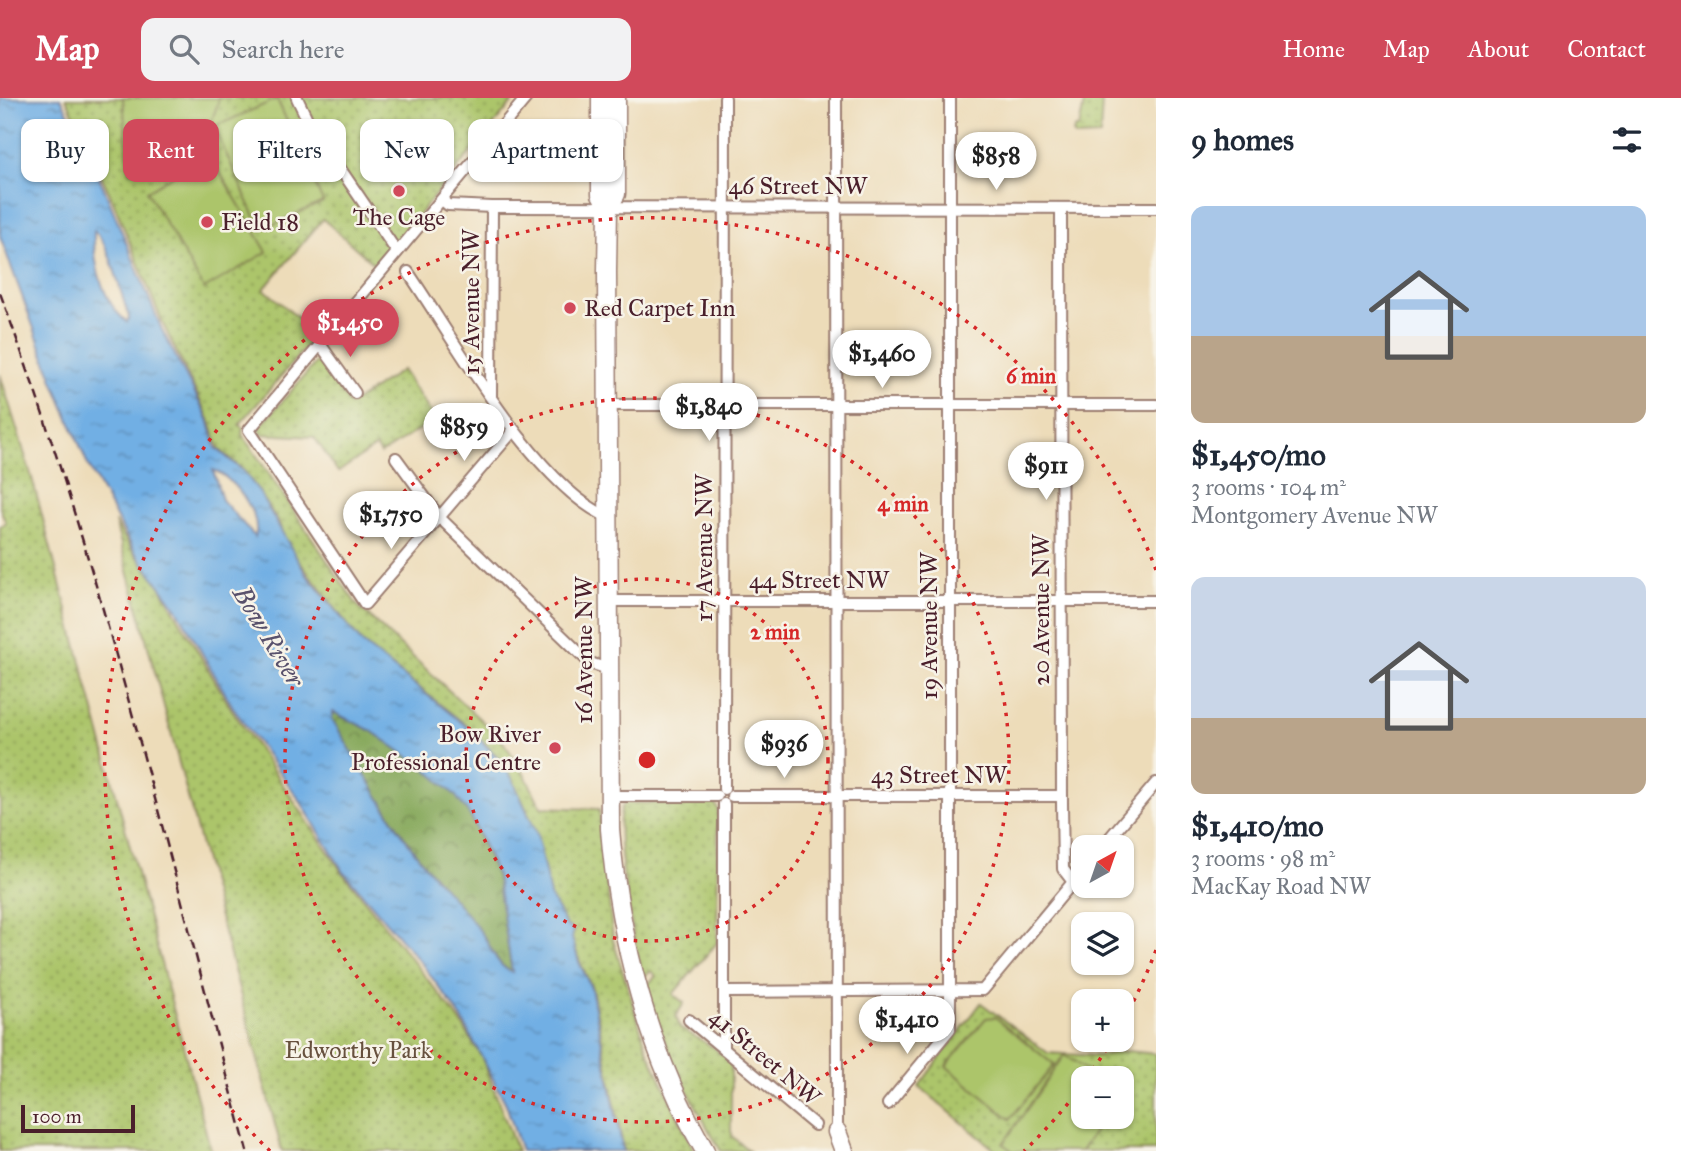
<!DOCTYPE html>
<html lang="en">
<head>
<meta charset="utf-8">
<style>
	body { margin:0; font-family:"IM FELL Great Primer",serif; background:#f2f2f3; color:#1f2937; height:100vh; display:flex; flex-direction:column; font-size:26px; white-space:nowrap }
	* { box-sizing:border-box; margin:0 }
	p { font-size:23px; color:#747a83 }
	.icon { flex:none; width:38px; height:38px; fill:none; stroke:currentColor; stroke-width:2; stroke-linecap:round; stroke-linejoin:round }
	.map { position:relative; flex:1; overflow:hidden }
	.sheet { display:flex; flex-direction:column; background:#fff; width:525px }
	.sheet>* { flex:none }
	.hud { position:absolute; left:21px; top:21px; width:665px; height:63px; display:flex; gap:14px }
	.needle { width:46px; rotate:40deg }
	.buttons { position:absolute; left:1071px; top:737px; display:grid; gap:14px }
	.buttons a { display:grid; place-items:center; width:63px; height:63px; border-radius:14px; background:#fff; box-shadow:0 2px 5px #0004; font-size:35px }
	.scale { position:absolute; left:21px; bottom:18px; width:114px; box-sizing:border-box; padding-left:7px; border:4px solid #4a1f2b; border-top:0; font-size:19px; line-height:24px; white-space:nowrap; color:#4a1f2b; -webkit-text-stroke:5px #f7f3e8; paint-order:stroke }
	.price { position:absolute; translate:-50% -60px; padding:0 16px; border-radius:24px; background:#fff; color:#222; font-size:23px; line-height:46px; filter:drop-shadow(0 2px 4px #0008) }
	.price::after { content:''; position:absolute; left:50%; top:42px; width:21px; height:16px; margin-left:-10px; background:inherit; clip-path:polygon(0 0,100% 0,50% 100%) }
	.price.current { background:#d1495b; color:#fff }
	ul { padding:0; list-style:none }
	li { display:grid; align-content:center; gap:14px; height:371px; padding:0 35px }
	li span { display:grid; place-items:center; height:217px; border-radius:14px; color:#555 }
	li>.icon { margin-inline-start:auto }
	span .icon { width:126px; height:126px; fill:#fffc; stroke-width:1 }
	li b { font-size:30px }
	h2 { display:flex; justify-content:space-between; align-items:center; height:84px; padding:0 35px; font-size:30px }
	.pill { padding:0 24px; border-radius:14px; background:#fff; box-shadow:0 2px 5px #0004; font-size:24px; line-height:63px }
	.pill.current { background:#d1495b; color:#fff }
	header { display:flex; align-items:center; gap:42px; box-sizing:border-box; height:98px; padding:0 35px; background:#d1495b; color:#fff }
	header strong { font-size:33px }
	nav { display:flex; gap:38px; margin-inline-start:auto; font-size:24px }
	.search { width:490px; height:63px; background:#f2f2f3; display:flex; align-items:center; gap:18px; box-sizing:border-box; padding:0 24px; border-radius:14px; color:#747a83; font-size:26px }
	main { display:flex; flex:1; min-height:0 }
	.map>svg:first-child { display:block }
	.grass { fill:url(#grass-dots); stroke:#7b724a; stroke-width:2; fill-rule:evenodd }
	.forest { fill:url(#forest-crowns); stroke:#6a6444; stroke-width:2 }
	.garden { fill:#acc56a; stroke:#7b724a; stroke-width:2 }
	.water { fill:url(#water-ripples); stroke:#5e6788; stroke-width:2; fill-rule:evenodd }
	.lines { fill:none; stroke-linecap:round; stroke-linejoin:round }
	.minor-casing { stroke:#9c7e72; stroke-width:14 }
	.highway-casing { stroke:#9c7e72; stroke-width:21 }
	.minor { stroke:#fff; stroke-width:10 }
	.highway { stroke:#fff; stroke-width:18 }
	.rail { stroke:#4a1f2b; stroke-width:2.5; stroke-dasharray:10 5; stroke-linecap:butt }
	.ring { fill:none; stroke:#d62828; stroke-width:3.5; stroke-dasharray:3.5 7 }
	.poi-dot { fill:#d1495b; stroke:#f7f3e8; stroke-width:2.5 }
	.labels { text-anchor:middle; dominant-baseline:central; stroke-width:5; stroke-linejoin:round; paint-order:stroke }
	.street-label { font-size:24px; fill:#4a1f2b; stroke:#f7f3e8 }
	.poi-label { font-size:24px; fill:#4a1f2b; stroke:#f7f3e8; text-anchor:start }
	.park-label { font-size:24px; fill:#67513e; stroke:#f7f3e8 }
	.water-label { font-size:26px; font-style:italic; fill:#58516c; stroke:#f7f3e8 }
	.centre { fill:#d62828; stroke:#f7f3e8; stroke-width:3.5 }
	.ring-label { font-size:21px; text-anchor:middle; font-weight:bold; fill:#d62828; stroke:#f7f3e8; stroke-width:5; stroke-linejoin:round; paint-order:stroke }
</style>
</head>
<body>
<header>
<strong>Map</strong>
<div class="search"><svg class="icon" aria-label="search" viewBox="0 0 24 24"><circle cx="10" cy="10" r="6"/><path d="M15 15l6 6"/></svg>Search here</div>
<nav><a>Home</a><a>Map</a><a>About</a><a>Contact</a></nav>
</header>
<main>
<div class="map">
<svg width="1156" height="1053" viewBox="0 0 1156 1053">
	<defs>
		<pattern id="grass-dots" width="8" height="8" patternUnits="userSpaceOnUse" patternTransform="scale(1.75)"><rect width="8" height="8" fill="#acc56a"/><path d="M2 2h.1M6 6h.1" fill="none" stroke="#8e9f57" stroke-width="1.8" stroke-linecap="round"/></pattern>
		<pattern id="forest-crowns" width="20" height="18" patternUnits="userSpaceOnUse" patternTransform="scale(1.75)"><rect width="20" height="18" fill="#89aa5e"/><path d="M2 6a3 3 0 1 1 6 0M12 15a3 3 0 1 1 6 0" fill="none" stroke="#728a4e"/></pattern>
		<pattern id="water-ripples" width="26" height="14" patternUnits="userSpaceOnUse" patternTransform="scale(1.75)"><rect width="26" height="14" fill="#71afe4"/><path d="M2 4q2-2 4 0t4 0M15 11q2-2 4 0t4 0" fill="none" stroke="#5f8eb9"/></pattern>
	</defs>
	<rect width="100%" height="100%" fill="#f7f3e8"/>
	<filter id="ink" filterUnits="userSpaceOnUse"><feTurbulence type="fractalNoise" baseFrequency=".0143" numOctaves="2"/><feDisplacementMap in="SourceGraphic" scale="14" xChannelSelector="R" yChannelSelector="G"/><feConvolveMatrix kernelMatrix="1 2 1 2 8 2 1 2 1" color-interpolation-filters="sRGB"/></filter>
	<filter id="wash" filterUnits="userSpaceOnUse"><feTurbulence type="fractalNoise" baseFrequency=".00686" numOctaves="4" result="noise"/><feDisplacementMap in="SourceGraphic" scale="28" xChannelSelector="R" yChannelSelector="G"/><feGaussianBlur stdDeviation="1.57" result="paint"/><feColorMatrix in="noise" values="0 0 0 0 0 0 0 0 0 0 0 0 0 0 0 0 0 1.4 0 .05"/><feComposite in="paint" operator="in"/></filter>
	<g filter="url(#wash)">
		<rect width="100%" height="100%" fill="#eddcb9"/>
		<g class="grass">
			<path d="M66 0H516L376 168 323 121 264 191 317 236 239 327 243 330 242 336 357 507 500 640 521 669 541 709 599 711 613 842 647 951 694 1053H624L592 890 580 864 572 840 574 833 566 827 550 798 537 736 512 680 500 661 470 630 362 545 286 446 279 425 258 392 244 373 219 351 209 321 163 226 113 103Z"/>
			<path d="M1085 1 1102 4 1100 38 1076 39 1073 36 1074 31 1079 29Z"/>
			<path d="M319 261 350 307 402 272 435 321 381 356 376 349 338 374 314 339 260 336 259 330Z"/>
			<path d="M0 276 32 380 211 1053H0V428L6 425 0 410Z"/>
			<path d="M115 424 134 455 158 485 232 612 342 774 459 921 482 960 517 1053H282Z"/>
			<path d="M625 705 715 706 718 711 717 845 673 896 684 905 676 918 680 930 713 949 731 964V1033L733 1039 749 1053H721C690 1001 664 947 645 889L656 878 651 873 643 880C636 854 608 718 625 705Z"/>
			<path d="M981 905 1048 955 1097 958 1128 953 1156 956V1053H996L919 988ZM1083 980H1122V1018H1083Z"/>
		</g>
		<path class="forest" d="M333 614 370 632 426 671 455 696 471 719 497 779 512 874C497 868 491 849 483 837 465 812 443 790 424 766 389 720 362 670 332 621Z"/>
		<g class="garden">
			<path d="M123 0H219C209 45 173 71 129 74Z"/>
			<path d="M277 1 323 104 261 132 214 29Z"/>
			<path d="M209 56 267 154 204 191 147 93Z"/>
			<path d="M995 919 1054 967 1010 1021 946 968 986 920Z"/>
			<path d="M1064 957 1098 980H1083V1018L1104 1019 1081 1053H1013L1003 1046Z"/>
		</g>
		<path class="water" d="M0 0H61L103 88 162 232 208 321 216 350 243 373 258 392 306 476 362 545 470 631 500 662 512 680 537 736 550 798 566 827 573 832 572 840 579 864 591 890 623 1053H521L506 1006 461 919 422 866 343 773 299 701 234 611 177 511 135 454 88 367 54 285 0 138ZM94 133C110 144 121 198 129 219L127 224C102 204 93 164 94 133ZM213 372C233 379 262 416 255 439L222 402ZM333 614 370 632 426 671 455 697 471 719 497 778 512 874C497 869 491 849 483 837 465 812 443 790 424 766 389 721 362 670 332 621Z"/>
	</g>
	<g filter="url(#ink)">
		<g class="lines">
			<g class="minor-casing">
				<g id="minor">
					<path d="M297 0 309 25 397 154"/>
					<path d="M836 0 837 1040"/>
					<path d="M442 102 448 107 492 109 1156 110"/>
					<path d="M1061 110 1062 706 1063 771 1073 784"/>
					<path d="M408 174C454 241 535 388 608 419"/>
					<path d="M320 246 355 295"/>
					<path d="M491 299 492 109"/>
					<path d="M608 307H1156"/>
					<path d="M514 332 365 506 249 332 526 0"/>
					<path d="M396 360 440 420 590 565 608 571"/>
					<path d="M608 503H1156"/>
					<path d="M724 691 725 0"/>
					<path d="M609 698H717"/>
					<path d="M732 698H1062"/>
					<path d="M1102 749 1156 685"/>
					<path d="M726 894 983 892 1083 772"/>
					<path d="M689 922 815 1027"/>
					<path d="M724 951V706"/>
					<path d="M888 1006 950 931V0"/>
				</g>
			</g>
			<g class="highway-casing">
				<g id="highway">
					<path d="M601 0V96L608 109"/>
					<path d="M616 0V96L608 109 607 173 610 731C619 842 649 956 705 1053"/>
					<path d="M837 1034 844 1053"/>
				</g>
			</g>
			<use href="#minor" class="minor"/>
			<use href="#highway" class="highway"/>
			<path class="rail" d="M0 195C104 474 170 766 247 1053"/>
		</g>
	</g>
	<g class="ring">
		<circle cx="647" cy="662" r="181"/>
		<circle cx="647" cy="662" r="362"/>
		<path d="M1156 852A543 543 0 0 1 1122 925M1112 942A543 543 0 0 1 1089 977M1081 989A543 543 0 0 1 1024 1053M270 1053A543 543 0 1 1 1156 472"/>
	</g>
	<g class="poi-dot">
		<circle cx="399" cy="93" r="7"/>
		<circle cx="207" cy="124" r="7"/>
		<circle cx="570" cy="210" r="7"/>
		<circle cx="555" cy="650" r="7"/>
	</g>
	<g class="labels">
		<g class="street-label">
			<text x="798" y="88">46 Street NW</text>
			<text transform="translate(471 204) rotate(-90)">15 Avenue NW</text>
			<text transform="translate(704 450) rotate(-90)">17 Avenue NW</text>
			<text x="819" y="482">44 Street NW</text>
			<text transform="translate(1041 512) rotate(-90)">20 Avenue NW</text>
			<text transform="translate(929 528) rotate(-90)">19 Avenue NW</text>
			<text transform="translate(584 552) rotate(-90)">16 Avenue NW</text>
			<text x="939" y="677">43 Street NW</text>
			<text transform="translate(765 959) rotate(40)">41 Street NW</text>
		</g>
		<g class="poi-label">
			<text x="399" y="119" text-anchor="middle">The Cage</text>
			<text x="221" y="124">Field 18</text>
			<text x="584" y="210">Red Carpet Inn</text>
			<text x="541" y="636" text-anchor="end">Bow River<tspan x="541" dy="28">Professional Centre</tspan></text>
		</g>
		<g class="park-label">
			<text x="358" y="952">Edworthy Park</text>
		</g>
		<g class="water-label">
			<text transform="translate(269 538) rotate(59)">Bow River</text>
		</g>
	</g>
	<circle cx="647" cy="662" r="10" class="centre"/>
	<g class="ring-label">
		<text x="1031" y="285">6 min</text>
		<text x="903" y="413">4 min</text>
		<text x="775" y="541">2 min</text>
	</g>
</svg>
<div class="buttons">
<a><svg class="needle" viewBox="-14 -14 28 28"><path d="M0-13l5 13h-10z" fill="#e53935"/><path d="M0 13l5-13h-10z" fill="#747a83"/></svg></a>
<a><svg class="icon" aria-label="layers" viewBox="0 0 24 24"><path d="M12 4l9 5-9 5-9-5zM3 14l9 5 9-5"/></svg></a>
<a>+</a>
<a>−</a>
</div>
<div class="scale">100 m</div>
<b class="price" style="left:996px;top:94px">$858</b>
<b class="price current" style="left:350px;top:261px">$1,450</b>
<b class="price" style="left:882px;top:292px">$1,460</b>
<b class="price" style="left:709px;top:345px">$1,840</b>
<b class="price" style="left:464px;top:365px">$859</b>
<b class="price" style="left:1046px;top:404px">$911</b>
<b class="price" style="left:391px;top:453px">$1,750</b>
<b class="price" style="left:784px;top:682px">$936</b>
<b class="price" style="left:907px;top:958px">$1,410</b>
<div class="hud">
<a class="pill">Buy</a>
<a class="pill current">Rent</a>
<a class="pill">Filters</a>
<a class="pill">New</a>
<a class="pill">Apartment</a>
</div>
</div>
<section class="sheet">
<h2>9 homes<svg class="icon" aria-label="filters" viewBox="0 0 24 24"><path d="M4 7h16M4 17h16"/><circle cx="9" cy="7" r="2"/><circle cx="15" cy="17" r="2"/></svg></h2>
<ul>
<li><span style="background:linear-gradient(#a9c7e8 60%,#b9a48a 0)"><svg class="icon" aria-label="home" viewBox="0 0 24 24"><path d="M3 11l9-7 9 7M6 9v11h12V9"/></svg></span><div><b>$1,450/mo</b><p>3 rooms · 104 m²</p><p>Montgomery Avenue NW</p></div></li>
<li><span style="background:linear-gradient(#c9d6e8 65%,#b9a48a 0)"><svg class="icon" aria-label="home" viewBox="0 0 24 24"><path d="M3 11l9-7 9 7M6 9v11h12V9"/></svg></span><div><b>$1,410/mo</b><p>3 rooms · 98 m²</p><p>MacKay Road NW</p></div></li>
</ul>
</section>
</main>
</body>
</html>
